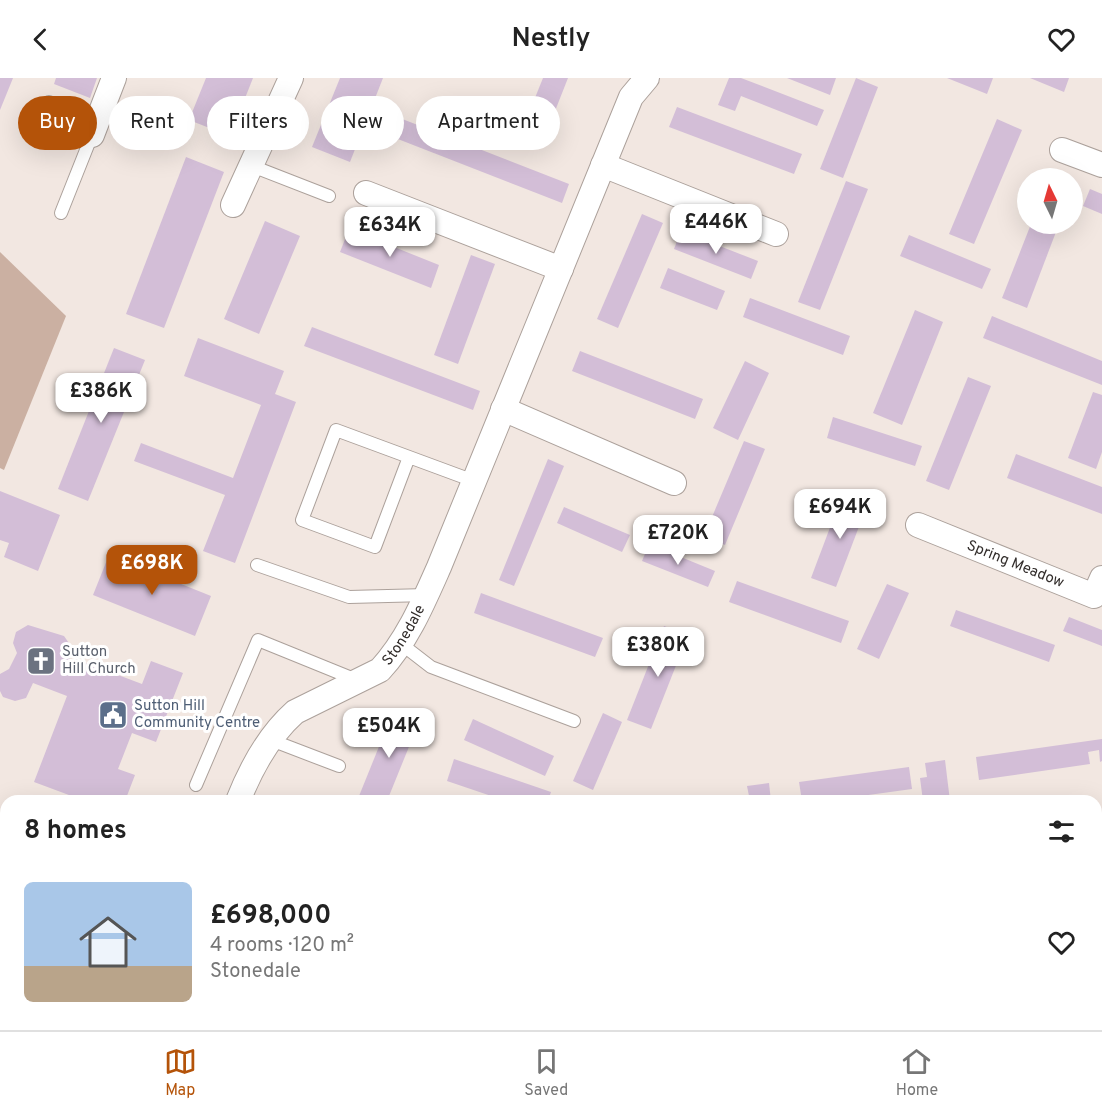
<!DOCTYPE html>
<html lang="en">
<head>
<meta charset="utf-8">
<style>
	body { margin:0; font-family:Overpass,sans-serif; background:#f6f6f6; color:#222; height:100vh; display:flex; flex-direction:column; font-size:22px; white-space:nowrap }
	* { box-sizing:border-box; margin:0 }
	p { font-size:20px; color:#767676 }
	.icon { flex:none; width:33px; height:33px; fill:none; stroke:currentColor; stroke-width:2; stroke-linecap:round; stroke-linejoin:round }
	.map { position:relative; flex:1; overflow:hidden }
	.sheet { position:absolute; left:0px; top:717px; width:1102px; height:236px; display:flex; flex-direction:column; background:#fff; border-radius:18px 18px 0 0; box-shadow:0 6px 24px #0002 }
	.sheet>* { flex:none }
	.hud { position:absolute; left:18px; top:18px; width:600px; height:54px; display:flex; gap:12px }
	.needle { width:39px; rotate:355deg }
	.fabs { position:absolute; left:1017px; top:90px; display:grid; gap:12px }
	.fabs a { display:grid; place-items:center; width:66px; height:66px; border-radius:50%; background:#fff; box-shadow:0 6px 24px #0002; font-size:30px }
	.price { position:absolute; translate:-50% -51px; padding:0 14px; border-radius:12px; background:#fff; color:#222; font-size:20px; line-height:39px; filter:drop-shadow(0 2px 3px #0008) }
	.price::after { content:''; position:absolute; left:50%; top:36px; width:18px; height:14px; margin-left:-9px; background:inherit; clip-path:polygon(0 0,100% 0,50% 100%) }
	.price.current { background:#b45309; color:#fff }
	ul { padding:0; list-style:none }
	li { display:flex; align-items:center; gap:18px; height:150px; padding:0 24px }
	li span { display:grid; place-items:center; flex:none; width:168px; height:120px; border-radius:9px; color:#555 }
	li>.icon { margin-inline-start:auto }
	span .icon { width:72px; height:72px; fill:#fffc; stroke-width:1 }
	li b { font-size:26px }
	h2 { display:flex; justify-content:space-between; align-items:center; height:72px; padding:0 24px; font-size:26px }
	.tag { padding:0 21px; border-radius:27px; background:#fff; box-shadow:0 6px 24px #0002; font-size:21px; line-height:54px }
	.tag.current { background:#b45309; color:#fff }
	header { display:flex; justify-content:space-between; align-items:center; height:78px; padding:0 24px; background:#fff; font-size:27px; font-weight:600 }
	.menu { display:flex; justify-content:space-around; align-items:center; height:84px; border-top:2px solid #e0e0e0; background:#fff; font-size:16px; color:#767676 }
	.menu a { display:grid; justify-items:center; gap:3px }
	.menu .current { color:#b45309 }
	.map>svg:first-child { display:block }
	.green { fill:#cbb0a2 }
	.building { fill:#d3bed7 }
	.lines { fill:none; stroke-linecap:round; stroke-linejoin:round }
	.lane-casing { stroke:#aca19b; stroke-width:14 }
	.street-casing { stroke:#aca19b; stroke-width:26 }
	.lane { stroke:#fff; stroke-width:12 }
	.street { stroke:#fff; stroke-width:24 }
	.labels { text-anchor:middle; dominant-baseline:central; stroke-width:6; stroke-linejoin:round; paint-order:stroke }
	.street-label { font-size:15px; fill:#322d2b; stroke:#fff }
	.worship-label { font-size:15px; fill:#5b616d; stroke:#fff; text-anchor:start }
	.service-label { font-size:15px; fill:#4e5e75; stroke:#fff; text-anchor:start }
</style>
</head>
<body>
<header><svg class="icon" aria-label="back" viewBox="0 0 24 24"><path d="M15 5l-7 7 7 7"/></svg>Nestly<svg class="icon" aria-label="heart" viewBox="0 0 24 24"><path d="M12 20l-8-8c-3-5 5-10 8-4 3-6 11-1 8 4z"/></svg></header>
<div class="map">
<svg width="1102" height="952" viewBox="0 0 1102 952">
	<rect width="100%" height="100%" fill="#f2e7e1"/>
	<path class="green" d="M0 174 66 238 4 392 0 390Z"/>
	<g class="building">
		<path d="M0 0H13L0 32Z"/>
		<path d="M56 0H97L90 20 54 6Z"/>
		<path d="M206 0H253L230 58 189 42Z"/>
		<path d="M340 0H383L350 84 312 69Z"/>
		<path d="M543 0H568L540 71 518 62Z"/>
		<path d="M729 0H741L824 32 817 48 741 18 735 33 718 27Z"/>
		<path d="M787 0H836L830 17Z"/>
		<path d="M856 0 878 9 843 100 820 91Z"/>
		<path d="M947 0H993L987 16Z"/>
		<path d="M1030 0H1069L1064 14Z"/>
		<path d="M677 29 802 76 794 96 669 49Z"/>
		<path d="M392 37 569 106 562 125 385 56Z"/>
		<path d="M997 41 1022 52 974 166 949 156Z"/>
		<path d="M186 79 224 94 164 250 126 236Z"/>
		<path d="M846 103 868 111 820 232 798 224Z"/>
		<path d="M1090 111 1102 116V136L1083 128Z"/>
		<path d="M642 136 663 145 618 250 597 241Z"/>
		<path d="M265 143 300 158 259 256 224 241Z"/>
		<path d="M1031 146H1059L1027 230 1002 220Z"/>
		<path d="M349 151 439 187 431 210 340 174Z"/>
		<path d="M681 153 758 183 751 201 674 171Z"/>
		<path d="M909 157 991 191 982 211 900 178Z"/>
		<path d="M471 177 495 186 458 286 434 277Z"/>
		<path d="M668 190 725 213 717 232 660 210Z"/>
		<path d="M750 220 850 258 843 277 743 239Z"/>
		<path d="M915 232 943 244 902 347 873 335Z"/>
		<path d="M992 238 1102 283V307L983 260Z"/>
		<path d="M312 249 480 313 473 332 304 268Z"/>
		<path d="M198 260 284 293 275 316 296 324 235 485 203 473 225 417 134 383 141 365 233 400 261 327 184 298Z"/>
		<path d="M114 270 145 282 88 423 58 411Z"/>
		<path d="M580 273 703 321 695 341 572 293Z"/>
		<path d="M745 283 769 295 738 362 713 350Z"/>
		<path d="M968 299 991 308 949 412 926 403Z"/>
		<path d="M1093 314 1102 317V374L1096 391 1068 380Z"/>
		<path d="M833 339 922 368 915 388 827 360Z"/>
		<path d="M744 363 765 371 725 467 704 458Z"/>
		<path d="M1016 376 1102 409V436L1007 400Z"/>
		<path d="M548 381 564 388 514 508 499 502Z"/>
		<path d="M0 413 60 437 38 493 4 479 9 465 0 462Z"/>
		<path d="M843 415 868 425 836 509 811 500Z"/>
		<path d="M564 429 630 457 622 474 557 445Z"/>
		<path d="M649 466 715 493 708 509 642 483Z"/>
		<path d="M109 477 211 518 195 558 93 517Z"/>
		<path d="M737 503 849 543 841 565 729 524Z"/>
		<path d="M887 506 909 515 879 581 857 571Z"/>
		<path d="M481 515 603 560 595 579 474 535Z"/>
		<path d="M956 532 1055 567 1049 584 950 548Z"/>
		<path d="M1069 539 1102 552V568L1063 553Z"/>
		<path d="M28 547 64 558 73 571 66 591 76 595 81 583 142 606 151 583 183 595 156 664 132 655 118 691 135 697 125 723H85L34 704 67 618 33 605 26 620 15 623 3 619 0 613V596L9 591 17 575 13 565 16 554Z"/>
		<path d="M664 548 688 557 651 651 627 642Z"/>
		<path d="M393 634 419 644 387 723H357Z"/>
		<path d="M603 635 622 644 593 712 573 703Z"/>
		<path d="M473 641 554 678 545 698 464 662Z"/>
		<path d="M1102 661V683L1100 684 1099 672 1088 674 1090 686 979 702 976 679Z"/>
		<path d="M454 681 551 714 548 723H506L447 703Z"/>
		<path d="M945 682 950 723H923L920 700 927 699 925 685Z"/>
		<path d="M909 689 912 711 825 723H802L799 704Z"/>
		<path d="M769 705 771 723H750L747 708Z"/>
		<path d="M1102 817V936H1101L1096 909V818Z"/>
		<path d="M17 946H114L117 952H19Z"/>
		<path d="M757 946H777L778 952H758Z"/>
		<path d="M973 947 974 952H948V951Z"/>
	</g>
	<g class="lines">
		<g class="lane-casing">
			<g id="lane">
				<path d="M49 24 98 43"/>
				<path d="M252 88 329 118"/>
				<path d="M61 135 92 57"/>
				<path d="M409 379 375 469 302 442 336 352 474 403"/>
				<path d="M257 487 349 519 427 517"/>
				<path d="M400 565 431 589 574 643"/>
				<path d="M271 662 339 688"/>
				<path d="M196 707 258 562 359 603"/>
				<path d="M0 835 6 829"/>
			</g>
		</g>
		<g class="street-casing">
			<g id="street">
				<path d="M92 57 114 0"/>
				<path d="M1062 72 1102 87"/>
				<path d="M603 87 776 156"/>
				<path d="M366 115 561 191"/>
				<path d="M233 127 291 0"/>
				<path d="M503 331 674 405"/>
				<path id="s1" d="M918 447 1094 518 1102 500"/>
				<path id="s2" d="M238 723C251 690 268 658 295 634L380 592C407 563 423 525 439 489L631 19 647 0"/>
				<path d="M1096 788 1102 787"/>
			</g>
		</g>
		<use href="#lane" class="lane"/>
		<use href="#street" class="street"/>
	</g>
	<defs>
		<g id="church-square" transform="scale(1.5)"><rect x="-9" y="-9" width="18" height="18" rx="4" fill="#6b7280" stroke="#fff"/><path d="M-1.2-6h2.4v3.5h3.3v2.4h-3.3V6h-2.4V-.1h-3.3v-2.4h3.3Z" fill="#fff"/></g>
		<g id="civic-square" transform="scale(1.5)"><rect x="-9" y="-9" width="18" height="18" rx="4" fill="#5c6f8a" stroke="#fff"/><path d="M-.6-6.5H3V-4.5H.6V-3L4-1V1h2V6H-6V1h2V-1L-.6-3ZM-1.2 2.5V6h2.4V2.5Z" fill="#fff"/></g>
	</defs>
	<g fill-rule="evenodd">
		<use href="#church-square" x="41" y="583"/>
		<use href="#civic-square" x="113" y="637"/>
	</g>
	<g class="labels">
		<g class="street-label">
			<text stroke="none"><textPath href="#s1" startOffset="105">Spring Meadow</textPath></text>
			<text stroke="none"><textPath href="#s2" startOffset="244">Stonedale</textPath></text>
		</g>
		<g class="worship-label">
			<text x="62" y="574">Sutton<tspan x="62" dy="17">Hill Church</tspan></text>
		</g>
		<g class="service-label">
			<text x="134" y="628">Sutton Hill<tspan x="134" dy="17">Community Centre</tspan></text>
		</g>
	</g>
</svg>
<div class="fabs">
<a><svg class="needle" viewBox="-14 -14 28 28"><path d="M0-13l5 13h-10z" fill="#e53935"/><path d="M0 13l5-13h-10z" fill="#767676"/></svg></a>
</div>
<b class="price" style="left:716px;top:177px">£446K</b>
<b class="price" style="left:390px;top:180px">£634K</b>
<b class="price" style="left:101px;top:346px">£386K</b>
<b class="price" style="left:840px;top:462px">£694K</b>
<b class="price" style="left:678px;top:488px">£720K</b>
<b class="price current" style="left:152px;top:518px">£698K</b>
<b class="price" style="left:658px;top:600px">£380K</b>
<b class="price" style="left:389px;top:681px">£504K</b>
<div class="hud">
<a class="tag current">Buy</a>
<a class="tag">Rent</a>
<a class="tag">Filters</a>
<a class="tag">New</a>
<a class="tag">Apartment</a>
</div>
<section class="sheet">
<h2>8 homes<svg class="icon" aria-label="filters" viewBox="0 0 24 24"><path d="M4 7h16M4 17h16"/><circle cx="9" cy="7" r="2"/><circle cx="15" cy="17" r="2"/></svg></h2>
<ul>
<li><span style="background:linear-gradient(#a9c7e8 70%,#b9a48a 0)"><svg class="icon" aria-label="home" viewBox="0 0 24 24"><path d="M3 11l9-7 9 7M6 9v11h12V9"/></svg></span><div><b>£698,000</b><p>4 rooms · 120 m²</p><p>Stonedale</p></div><svg class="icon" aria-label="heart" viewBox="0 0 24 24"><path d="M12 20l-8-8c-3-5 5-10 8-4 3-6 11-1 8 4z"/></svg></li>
</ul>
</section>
</div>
<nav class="menu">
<a class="current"><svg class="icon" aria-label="map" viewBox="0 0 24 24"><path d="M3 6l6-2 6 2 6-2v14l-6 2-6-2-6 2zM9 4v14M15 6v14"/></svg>Map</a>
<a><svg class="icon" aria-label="saved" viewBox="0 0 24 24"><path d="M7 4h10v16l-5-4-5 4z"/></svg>Saved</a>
<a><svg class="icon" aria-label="home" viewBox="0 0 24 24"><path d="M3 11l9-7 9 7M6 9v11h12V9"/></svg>Home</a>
</nav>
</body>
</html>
